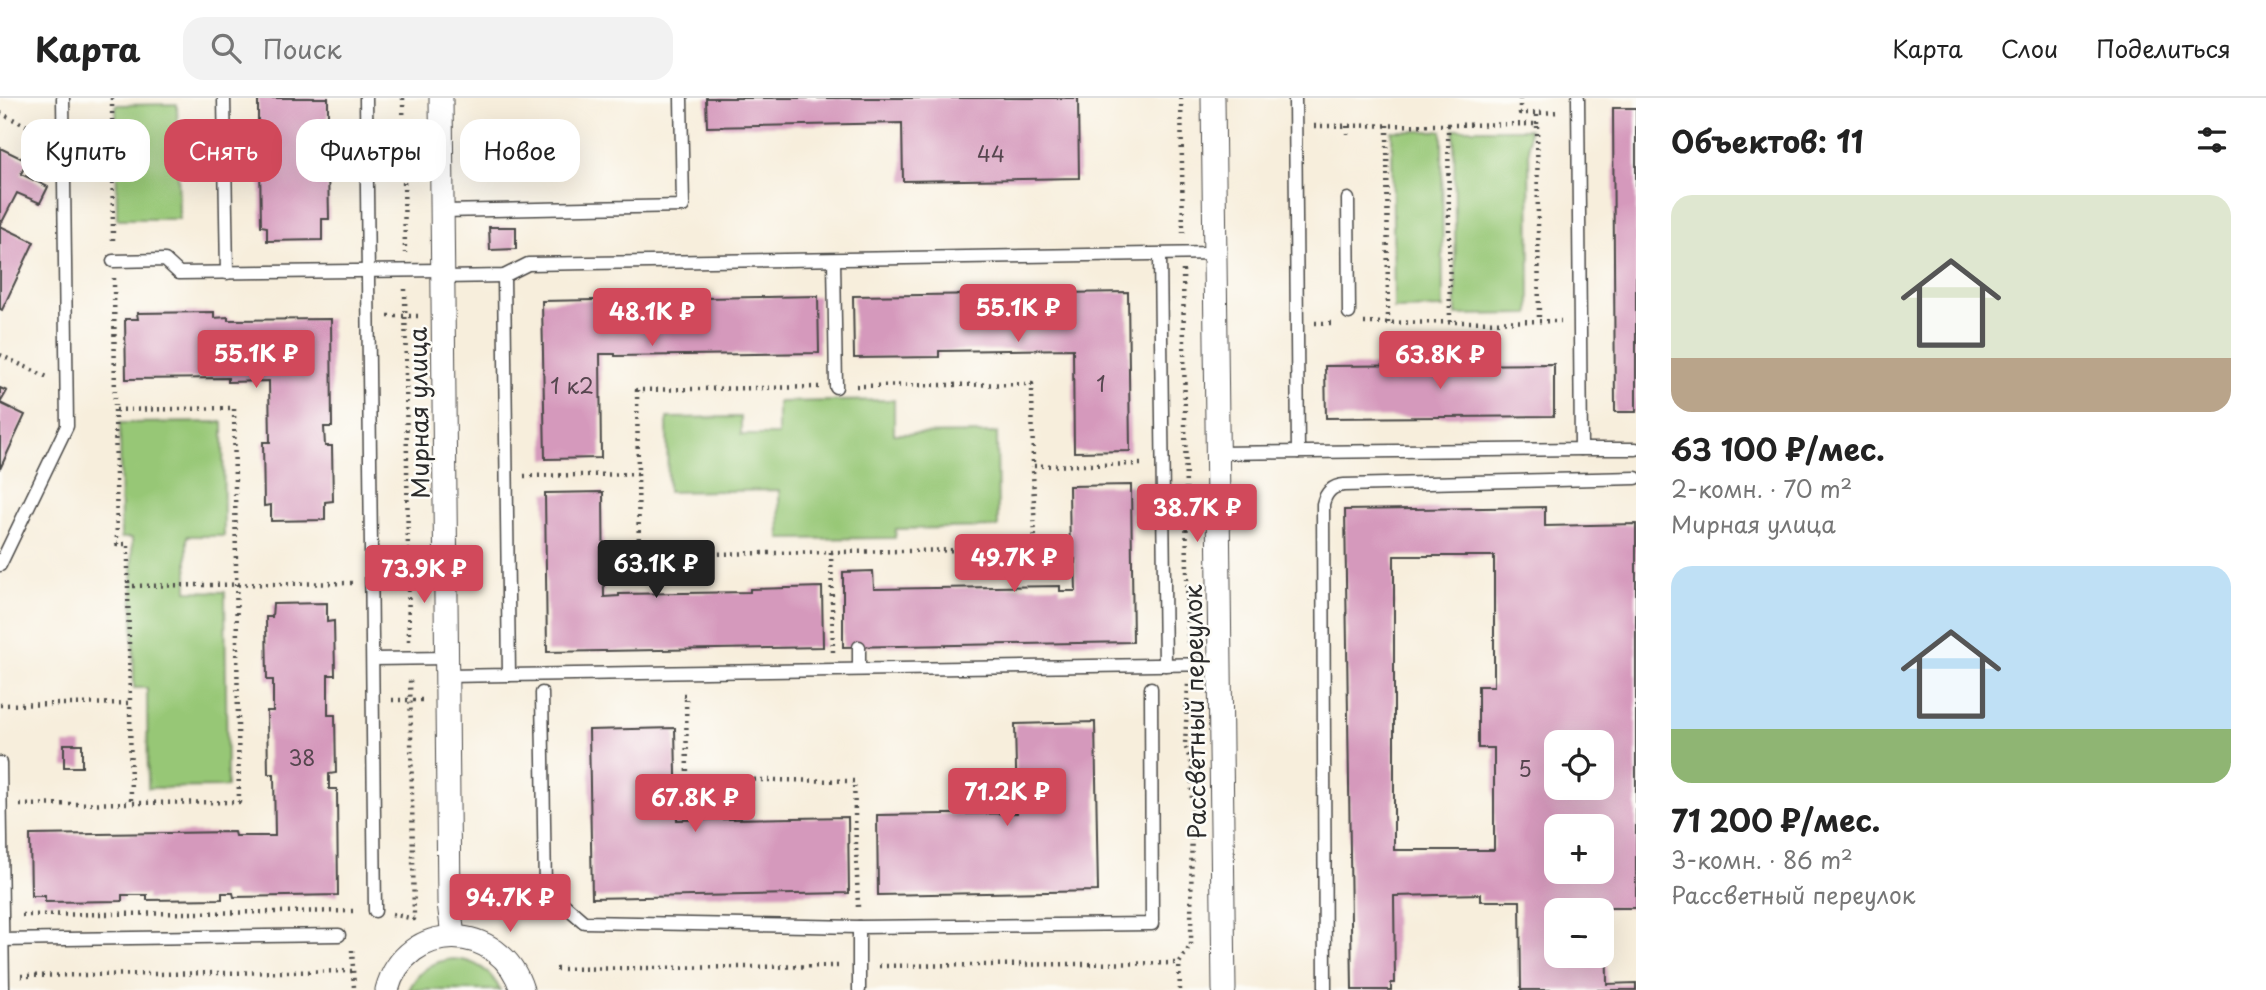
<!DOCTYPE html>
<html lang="ru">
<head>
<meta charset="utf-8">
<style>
	body { margin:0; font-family:"Playpen Sans",sans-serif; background:#f2f2f2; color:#222; height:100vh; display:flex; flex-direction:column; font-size:26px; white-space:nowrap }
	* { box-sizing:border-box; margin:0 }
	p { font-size:23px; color:#767676 }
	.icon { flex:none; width:38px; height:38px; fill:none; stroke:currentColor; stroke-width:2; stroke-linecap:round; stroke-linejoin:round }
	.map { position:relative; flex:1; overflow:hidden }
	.details { display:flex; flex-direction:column; background:#fff; width:630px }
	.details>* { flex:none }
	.hud { position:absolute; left:21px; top:21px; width:665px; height:63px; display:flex; gap:14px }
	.controls { position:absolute; left:1544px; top:632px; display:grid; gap:14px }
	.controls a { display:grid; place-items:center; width:70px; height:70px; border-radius:14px; background:#fff; box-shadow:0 7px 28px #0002; font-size:35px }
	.price { position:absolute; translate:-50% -60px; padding:0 16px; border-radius:7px; background:#d1495b; color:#fff; font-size:23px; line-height:46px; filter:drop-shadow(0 2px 4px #0008) }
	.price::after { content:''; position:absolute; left:50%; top:42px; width:21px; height:16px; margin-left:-10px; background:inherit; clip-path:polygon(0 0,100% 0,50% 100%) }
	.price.selected { background:#222; color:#fff }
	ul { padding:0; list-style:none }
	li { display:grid; align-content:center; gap:14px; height:371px; padding:0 35px }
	li span { display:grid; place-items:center; height:217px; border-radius:21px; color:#555 }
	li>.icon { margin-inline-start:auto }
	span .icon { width:126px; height:126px; fill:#fffc; stroke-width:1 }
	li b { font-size:30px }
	h2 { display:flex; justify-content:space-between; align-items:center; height:84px; padding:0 35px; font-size:30px }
	.tag { padding:0 24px; border-radius:21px; background:#fff; box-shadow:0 7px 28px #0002; font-size:24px; line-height:63px }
	.tag.selected { background:#d1495b; color:#fff }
	header { display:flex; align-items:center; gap:42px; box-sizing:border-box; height:98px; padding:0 35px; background:#fff; border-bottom:2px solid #e0e0e0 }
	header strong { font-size:33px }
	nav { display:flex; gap:38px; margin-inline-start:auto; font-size:24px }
	.search { width:490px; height:63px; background:#f2f2f2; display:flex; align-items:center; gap:18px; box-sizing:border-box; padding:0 24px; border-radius:21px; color:#767676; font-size:26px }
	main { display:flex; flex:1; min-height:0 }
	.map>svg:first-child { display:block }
	.green { fill:#97c776; stroke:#617950; stroke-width:2 }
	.building { fill:#d599bc; fill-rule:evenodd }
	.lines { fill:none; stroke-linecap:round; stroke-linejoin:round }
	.lane-casing { stroke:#4a4846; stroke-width:15 }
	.street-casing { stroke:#4a4846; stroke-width:25 }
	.path { stroke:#4a4846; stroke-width:4.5; stroke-dasharray:2 5; stroke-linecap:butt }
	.lane { stroke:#fff; stroke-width:12 }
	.street { stroke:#fff; stroke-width:23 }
	.labels { text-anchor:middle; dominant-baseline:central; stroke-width:5; stroke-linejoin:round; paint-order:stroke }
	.number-label { font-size:21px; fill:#56464f }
	.street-label { font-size:24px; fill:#2b2b2b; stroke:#fdfcf7 }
</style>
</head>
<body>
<header>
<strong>Карта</strong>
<div class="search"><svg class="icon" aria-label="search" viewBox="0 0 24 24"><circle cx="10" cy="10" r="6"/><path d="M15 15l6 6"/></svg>Поиск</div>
<nav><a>Карта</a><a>Слои</a><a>Поделиться</a></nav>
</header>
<main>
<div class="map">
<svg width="1636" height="892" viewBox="0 0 1636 892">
	<rect width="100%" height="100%" fill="#fdfcf7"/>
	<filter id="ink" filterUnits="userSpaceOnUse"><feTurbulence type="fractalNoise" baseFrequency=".0143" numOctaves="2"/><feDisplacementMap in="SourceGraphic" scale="14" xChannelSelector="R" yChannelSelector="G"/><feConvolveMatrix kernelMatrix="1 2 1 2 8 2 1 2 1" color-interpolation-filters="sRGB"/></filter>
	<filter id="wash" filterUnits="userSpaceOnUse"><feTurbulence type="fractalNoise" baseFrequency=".00686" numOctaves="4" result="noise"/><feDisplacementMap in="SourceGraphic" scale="28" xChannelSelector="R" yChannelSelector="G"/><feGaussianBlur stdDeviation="1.57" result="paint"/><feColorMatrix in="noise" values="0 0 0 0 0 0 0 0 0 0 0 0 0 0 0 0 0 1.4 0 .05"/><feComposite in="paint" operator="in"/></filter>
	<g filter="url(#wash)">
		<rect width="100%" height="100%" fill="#f7eedc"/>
		<g class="green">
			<path d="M177 6 179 121H117L116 7Z"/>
			<path d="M1454 31H1529L1530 216 1456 217Z"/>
			<path d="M1392 33H1442L1443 210 1394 211Z"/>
			<path d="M894 302V336L997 335 998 429 896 431 895 440 780 441 779 392 668 394 667 320 741 319V337H778V304Z"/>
			<path d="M223 324 224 438H187V493L225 494 227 689 148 690 147 590H134L132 440H121L120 325Z"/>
			<path d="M453 861C475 862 491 873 500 892H409C418 873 432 863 453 861Z"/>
		</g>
		<g id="blocks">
			<g class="building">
				<path d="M258 0H328V29H321V69H328L329 121H322V142L267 143V129L261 128 260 64H266V32L258 33Z"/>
				<path d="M706 0H1078L1079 80 903 83 902 25 707 29Z"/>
				<path d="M1613 10H1636V314H1615Z"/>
				<path d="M0 50 27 63 21 76 48 89 40 105 17 95 0 128 34 144 2 212 0 211Z"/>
				<path d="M489 129H516V151L490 152Z"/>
				<path d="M1128 194 1130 353 1074 354 1073 251 939 253V259L854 260 853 198Z"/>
				<path d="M818 198 819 255 615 258V256H600L601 360 545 361 542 203Z"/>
				<path d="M214 214V220L228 219V222L331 221 332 329H324L325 348H332L333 403 325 404V422L271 423V407L264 408 263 344H270L269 283 228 284V280L126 281 125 221H138L137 215Z"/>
				<path d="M1554 266V318L1326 320 1325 268Z"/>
				<path d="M0 290 7 293 0 305 25 317 0 371Z"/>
				<path d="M1131 387 1133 544 843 549V474L873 473 874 491 1060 488V493H1076L1075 461H1070L1069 388Z"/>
				<path d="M603 394 604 499 619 498V496L750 494V491L822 489 823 549 547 554 545 395Z"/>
				<path d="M1545 409V428L1636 426V810H1606L1607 886 1636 885V892H1521L1520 803H1481V796L1394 798 1395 885H1391V892H1352L1345 412ZM1394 458H1494V588H1478V650H1494V752H1394ZM1556 644H1601V690H1556ZM1556 728H1601V774H1556ZM1556 812H1601V858H1556Z"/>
				<path d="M327 505V524L334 523 335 577H328V617H335L336 675 329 676V691H337L338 797 234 799 233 795H222V801L147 802V797H122V803L45 804V798H31L30 737 234 734 235 738H275L274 676H268L267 613H273V582H267L266 519H272L273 506Z"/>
				<path d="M1095 624 1098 793 878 797 877 717 1017 715 1015 626Z"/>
				<path d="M675 630 677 722 848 719 849 795 592 800 589 632Z"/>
				<rect x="64" y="646" width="18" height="23"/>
			</g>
		</g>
	</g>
	<g filter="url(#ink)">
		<use href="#blocks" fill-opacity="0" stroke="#4a4846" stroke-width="2"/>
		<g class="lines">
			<g class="lane-casing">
				<g id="lane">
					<path d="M224 0 227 175"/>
					<path d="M366 0 375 813"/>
					<path d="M1295 0 1298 354"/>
					<path d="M1348 101 1349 215"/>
					<path d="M442 113 683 108 681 0"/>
					<path d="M1160 157 1165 567"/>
					<path d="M834 162 836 289"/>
					<path d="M113 163 165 162 179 175 443 172"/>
					<path d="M443 179 504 178 528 166 1215 155"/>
					<path d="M1581 351H1636"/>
					<path d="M1217 355 1581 351 1578 0"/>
					<path d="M0 467 67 328 63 0"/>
					<path d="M859 549V571"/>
					<path d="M373 561 447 560"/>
					<path d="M509 577 1220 566"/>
					<path d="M447 578 509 577 504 178"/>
					<path d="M542 595 545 790 584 824 859 829"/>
					<path d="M0 665 3 892"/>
					<path d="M0 842 339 837"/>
					<path d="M859 892V829L1152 826 1151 590"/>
					<path d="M1325 892 1323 406C1326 394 1332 388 1344 387L1636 380"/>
				</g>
			</g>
			<g class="street-casing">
				<g id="street">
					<path d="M441 0 449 804 453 839"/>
					<path d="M1213 0 1224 892"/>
					<path d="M387 892C406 821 501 823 522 892"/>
				</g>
			</g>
			<g class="path">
				<path d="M112 0 113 143"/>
				<path d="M403 0 405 155"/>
				<path d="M1181 0 1183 136"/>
				<path d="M1520 0V15H1537"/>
				<path d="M0 15 44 36"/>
				<path d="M1537 26V15L1560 14"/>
				<path d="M1387 27 1388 225"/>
				<path d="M1448 27 1537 26 1539 223"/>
				<path d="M1314 28 1448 27 1450 224"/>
				<path d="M1347 28V36"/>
				<path d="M1183 172 1188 549"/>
				<path d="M114 180 115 312 234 310 239 704 131 705 130 605"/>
				<path d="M405 191 409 543"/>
				<path d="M388 218H418"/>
				<path d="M1315 225H1334"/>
				<path d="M1364 225 1561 223"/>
				<path d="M0 257 47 279"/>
				<path d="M856 288 1032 286 1033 368 1144 366"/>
				<path d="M819 289 637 292 639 457 1035 451 1033 368"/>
				<path d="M115 312 117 446H128V488"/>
				<path d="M524 378 639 376"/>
				<path d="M831 454 833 555"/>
				<path d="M683 597H686L687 681 854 683 858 810"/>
				<path d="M392 602H422"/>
				<path d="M0 607 130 605 128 488 353 485"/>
				<path d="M20 707 131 705"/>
				<path d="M392 816 414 821 410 580"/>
				<path d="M22 817 356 813"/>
				<path d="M352 852 354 890"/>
				<path d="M879 868 1179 865"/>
				<path d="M556 871 839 868"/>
				<path d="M21 878 352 873"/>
				<path d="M1180 892 1179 865 1191 847 1192 667 1185 647 1188 585"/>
			</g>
			<use href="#lane" class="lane"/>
			<use href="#street" class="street"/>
		</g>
	</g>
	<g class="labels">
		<g class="number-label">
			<text x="991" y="55">44</text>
			<text x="1101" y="285">1</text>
			<text x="572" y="287">1 к2</text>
			<text x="302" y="659">38</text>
			<text x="1525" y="670">5</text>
		</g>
		<g class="street-label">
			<text transform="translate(418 315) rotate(-91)">Мирная улица</text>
			<text transform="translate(1194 614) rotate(-91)">Рассветный переулок</text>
		</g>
	</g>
</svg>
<div class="controls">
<a><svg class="icon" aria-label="locate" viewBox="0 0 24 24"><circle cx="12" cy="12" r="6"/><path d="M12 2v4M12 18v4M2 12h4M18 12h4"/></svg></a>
<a>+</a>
<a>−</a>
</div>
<b class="price" style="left:1018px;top:246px">55.1K ₽</b>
<b class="price" style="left:652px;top:250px">48.1K ₽</b>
<b class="price" style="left:256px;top:292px">55.1K ₽</b>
<b class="price" style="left:1440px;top:293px">63.8K ₽</b>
<b class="price" style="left:1197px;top:446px">38.7K ₽</b>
<b class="price" style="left:1014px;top:496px">49.7K ₽</b>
<b class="price selected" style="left:656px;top:502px">63.1K ₽</b>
<b class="price" style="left:424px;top:507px">73.9K ₽</b>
<b class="price" style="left:1007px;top:730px">71.2K ₽</b>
<b class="price" style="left:695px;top:736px">67.8K ₽</b>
<b class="price" style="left:510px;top:836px">94.7K ₽</b>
<div class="hud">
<a class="tag">Купить</a>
<a class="tag selected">Снять</a>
<a class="tag">Фильтры</a>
<a class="tag">Новое</a>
</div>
</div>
<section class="details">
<h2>Объектов: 11<svg class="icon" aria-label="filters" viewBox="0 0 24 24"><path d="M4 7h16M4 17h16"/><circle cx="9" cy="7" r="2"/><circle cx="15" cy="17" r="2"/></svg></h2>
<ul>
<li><span style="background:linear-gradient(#dfe7d0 75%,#b9a48a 0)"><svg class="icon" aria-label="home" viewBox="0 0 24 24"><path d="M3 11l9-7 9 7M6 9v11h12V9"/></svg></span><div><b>63 100 ₽/мес.</b><p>2-комн. · 70 m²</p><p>Мирная улица</p></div></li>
<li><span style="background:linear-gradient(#bfe0f5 75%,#8fb573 0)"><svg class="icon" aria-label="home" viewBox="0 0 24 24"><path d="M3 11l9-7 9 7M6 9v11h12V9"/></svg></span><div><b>71 200 ₽/мес.</b><p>3-комн. · 86 m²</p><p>Рассветный переулок</p></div></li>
</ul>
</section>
</main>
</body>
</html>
